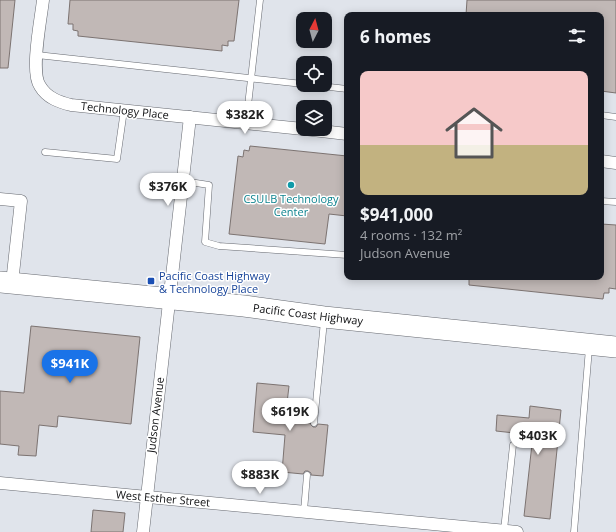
<!DOCTYPE html>
<html lang="en">
<head>
<meta charset="utf-8">
<style>
	body { margin:0; font-family:"Open Sans",sans-serif; background:#242831; color:#f1f3f6; height:100vh; display:flex; flex-direction:column; font-size:15px; white-space:nowrap }
	* { box-sizing:border-box; margin:0 }
	p { font-size:13px; color:#9ea1a6 }
	.icon { flex:none; width:22px; height:22px; fill:none; stroke:currentColor; stroke-width:2; stroke-linecap:round; stroke-linejoin:round }
	.map { position:relative; flex:1; overflow:hidden }
	.side { position:absolute; left:344px; top:12px; width:260px; height:268px; display:flex; flex-direction:column; background:#171b24; border-radius:8px; box-shadow:0 2px 10px #0003 }
	.side>* { flex:none }
	.needle { width:26px; rotate:6deg }
	.tools { position:absolute; left:296px; top:12px; display:grid; gap:8px }
	.tools a { display:grid; place-items:center; width:36px; height:36px; border-radius:8px; background:#171b24; box-shadow:0 2px 10px #0003; font-size:20px }
	.price { position:absolute; translate:-50% -34px; padding:0 9px; border-radius:14px; background:#fff; color:#222; font-size:13px; line-height:26px; filter:drop-shadow(0 1px 2px #0008) }
	.price::after { content:''; position:absolute; left:50%; top:24px; width:12px; height:9px; margin-left:-6px; background:inherit; clip-path:polygon(0 0,100% 0,50% 100%) }
	.price.current { background:#1a73e8; color:#fff }
	ul { padding:0; list-style:none }
	li { display:grid; align-content:center; gap:8px; height:212px; padding:0 16px }
	li span { display:grid; place-items:center; height:124px; border-radius:8px; color:#555 }
	li>.icon { margin-inline-start:auto }
	span .icon { width:72px; height:72px; fill:#fffc; stroke-width:1 }
	li b { font-size:17px }
	h2 { display:flex; justify-content:space-between; align-items:center; height:48px; padding:0 16px; font-size:17px }
	.map>svg:first-child { display:block }
	.building { fill:#c1b8b6; stroke:#7c7371 }
	.lines { fill:none; stroke-linecap:round; stroke-linejoin:round }
	.service-casing { stroke:#666970; stroke-width:7 }
	.minor-casing { stroke:#666970; stroke-width:13 }
	.trunk-casing { stroke:#666970; stroke-width:22 }
	.service { stroke:#fff; stroke-width:6 }
	.minor { stroke:#fff; stroke-width:12 }
	.trunk { stroke:#fff; stroke-width:21 }
	.culture-dot { fill:#0f9aa8; stroke:#fff; stroke-width:1.5 }
	.transit-dot { fill:#1a4fb4; stroke:#fff; stroke-width:1.5 }
	.labels { text-anchor:middle; dominant-baseline:central; stroke-width:3; stroke-linejoin:round; paint-order:stroke }
	.street-label { font-size:11px; fill:#0d0e10; stroke:#fff }
	.culture-label { font-size:11px; fill:#0d838f; stroke:#fff }
	.transit-label { font-size:11px; fill:#164399; stroke:#fff; text-anchor:start }
</style>
</head>
<body>
<div class="map">
<svg width="616" height="532" viewBox="0 0 616 532">
	<rect width="100%" height="100%" fill="#e0e4eb"/>
	<g class="building">
		<path d="M0 0H15L8 68H0Z"/>
		<path d="M70 0H239L234 41H228V46L222 45V51L78 36V31L73 30V24H68Z"/>
		<path d="M467 0H616V93L601 91V15H466Z"/>
		<path d="M250 146 347 156V216L329 214 325 244 229 234 238 156 243 157 244 150 249 151Z"/>
		<path d="M601 224 616 225V289L609 288V293H604L603 299 469 285V277H601Z"/>
		<path d="M31 326 140 337 131 424 58 416 57 427 39 425 36 456 18 455 19 446 0 444V391L24 393Z"/>
		<path d="M257 383 289 386 285 420 310 423 313 427H316L318 424 328 425 323 476 311 475V473L308 471H305L303 474 282 472 285 435 253 432Z"/>
		<path d="M530 406 561 410 550 519 524 516 533 435 496 431 497 415 529 418Z"/>
		<path d="M93 510 125 513 123 532H91Z"/>
	</g>
	<g class="lines">
		<g class="service-casing">
			<g id="service">
				<path d="M37 55 303 84"/>
				<path d="M312 85 347 89"/>
				<path d="M601 115 616 117"/>
				<path d="M246 123 260 0"/>
				<path d="M45 152 117 159 124 110"/>
				<path d="M183 181 209 185 205 242 219 246 347 255"/>
				<path d="M601 201 616 202"/>
				<path d="M314 423 324 321"/>
				<path d="M304 511 307 475"/>
				<path d="M504 530 513 445"/>
				<path d="M574 532 589 348"/>
			</g>
		</g>
		<g class="minor-casing">
			<g id="minor">
				<path d="M43 0C41 19 30 72 40 86 47 98 59 102 71 105L303 129"/>
				<path d="M304 129 347 134"/>
				<path d="M601 161 616 163"/>
				<path d="M0 199 21 201 12 283"/>
				<path d="M0 483 517 532"/>
				<path d="M143 532 190 117"/>
			</g>
		</g>
		<g class="trunk-casing">
			<path id="trunk" d="M0 282 244 306 324 317 616 347"/>
		</g>
		<use href="#service" class="service"/>
		<use href="#minor" class="minor"/>
		<use href="#trunk" class="trunk"/>
	</g>
	<circle class="culture-dot" cx="291" cy="185" r="4"/>
	<rect class="transit-dot" x="147" y="277" width="8" height="8" rx="2"/>
	<g class="labels">
		<g class="street-label">
			<text transform="translate(125 110) rotate(6)">Technology Place</text>
			<text transform="translate(308 314) rotate(7)">Pacific Coast Highway</text>
			<text transform="translate(155 415) rotate(-83)">Judson Avenue</text>
			<text transform="translate(163 498) rotate(5)">West Esther Street</text>
		</g>
		<g class="culture-label">
			<text x="291" y="198">CSULB Technology<tspan x="291" dy="13">Center</tspan></text>
		</g>
		<g class="transit-label">
			<text x="159" y="275">Pacific Coast Highway<tspan x="159" dy="13">&amp; Technology Place</tspan></text>
		</g>
	</g>
</svg>
<div class="tools">
<a><svg class="needle" viewBox="-14 -14 28 28"><path d="M0-13l5 13h-10z" fill="#e53935"/><path d="M0 13l5-13h-10z" fill="#9ea1a6"/></svg></a>
<a><svg class="icon" aria-label="locate" viewBox="0 0 24 24"><circle cx="12" cy="12" r="6"/><path d="M12 2v4M12 18v4M2 12h4M18 12h4"/></svg></a>
<a><svg class="icon" aria-label="layers" viewBox="0 0 24 24"><path d="M12 4l9 5-9 5-9-5zM3 14l9 5 9-5"/></svg></a>
</div>
<b class="price" style="left:245px;top:135px">$382K</b>
<b class="price" style="left:168px;top:207px">$376K</b>
<b class="price current" style="left:70px;top:384px">$941K</b>
<b class="price" style="left:290px;top:432px">$619K</b>
<b class="price" style="left:538px;top:456px">$403K</b>
<b class="price" style="left:260px;top:495px">$883K</b>
<section class="side">
<h2>6 homes<svg class="icon" aria-label="filters" viewBox="0 0 24 24"><path d="M4 7h16M4 17h16"/><circle cx="9" cy="7" r="2"/><circle cx="15" cy="17" r="2"/></svg></h2>
<ul>
<li><span style="background:linear-gradient(#f6c9c9 60%,#c2b280 0)"><svg class="icon" aria-label="home" viewBox="0 0 24 24"><path d="M3 11l9-7 9 7M6 9v11h12V9"/></svg></span><div><b>$941,000</b><p>4 rooms · 132 m²</p><p>Judson Avenue</p></div></li>
</ul>
</section>
</div>
</body>
</html>
